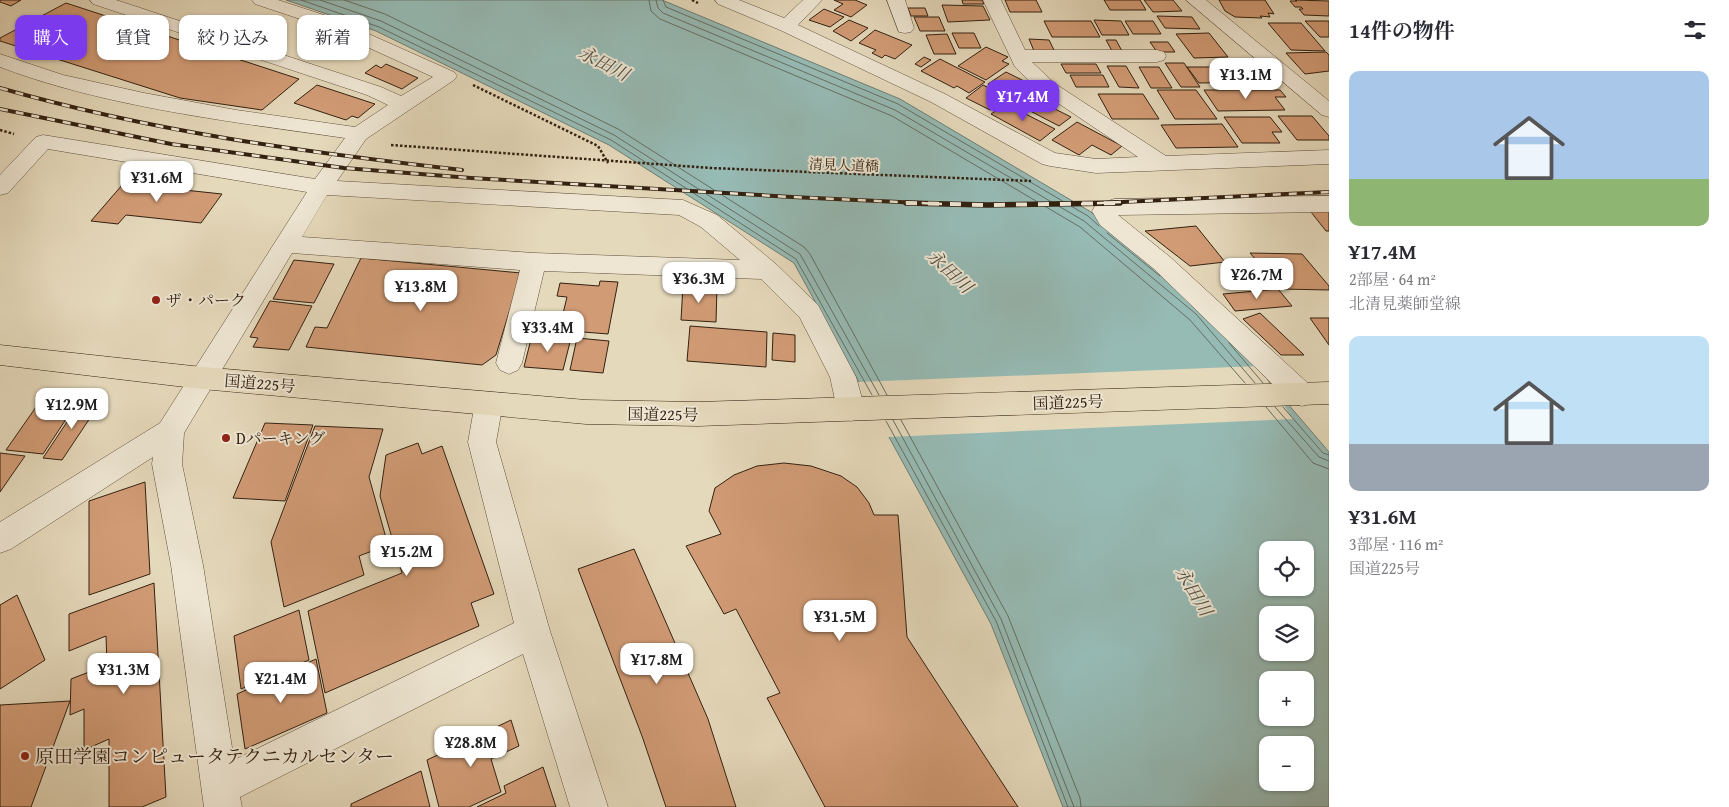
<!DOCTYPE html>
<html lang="ja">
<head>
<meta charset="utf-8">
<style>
	body { margin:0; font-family:"Gentium Book Plus","Noto Serif JP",serif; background:#f7f7f7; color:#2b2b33; height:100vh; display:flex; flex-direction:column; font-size:19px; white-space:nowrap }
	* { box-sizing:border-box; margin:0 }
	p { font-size:16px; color:#7c7c81 }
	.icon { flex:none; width:28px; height:28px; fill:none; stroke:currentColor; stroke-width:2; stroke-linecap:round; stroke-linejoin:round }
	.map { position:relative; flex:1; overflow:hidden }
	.sheet { display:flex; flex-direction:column; background:#fff; width:400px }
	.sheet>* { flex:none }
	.hud { position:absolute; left:15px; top:15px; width:475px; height:45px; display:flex; gap:10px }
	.tools { position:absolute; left:1259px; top:541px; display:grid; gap:10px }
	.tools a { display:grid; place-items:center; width:55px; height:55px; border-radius:10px; background:#fff; box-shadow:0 1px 4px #0004; font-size:25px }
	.price { position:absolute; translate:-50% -42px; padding:0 11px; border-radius:10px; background:#fff; color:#222; font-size:16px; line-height:32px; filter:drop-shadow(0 1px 2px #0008) }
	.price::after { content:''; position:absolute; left:50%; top:30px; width:15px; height:11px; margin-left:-8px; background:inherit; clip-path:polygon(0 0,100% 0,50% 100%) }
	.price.active { background:#7c3aed; color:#fff }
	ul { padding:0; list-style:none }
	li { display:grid; align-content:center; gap:10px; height:265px; padding:0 20px }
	li span { display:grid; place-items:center; height:155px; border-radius:10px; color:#555 }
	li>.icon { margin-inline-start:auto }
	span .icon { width:90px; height:90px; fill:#fffc; stroke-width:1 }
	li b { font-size:21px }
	h2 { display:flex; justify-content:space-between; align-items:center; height:60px; padding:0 20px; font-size:21px }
	.chip { padding:0 18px; border-radius:10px; background:#fff; box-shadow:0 1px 4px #0004; font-size:18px; line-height:45px }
	.chip.active { background:#7c3aed; color:#fff }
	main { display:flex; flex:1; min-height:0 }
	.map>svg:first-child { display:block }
	.water { fill:#96bab4; stroke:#6e7d73; fill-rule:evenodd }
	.pier { fill:#e5d9bb }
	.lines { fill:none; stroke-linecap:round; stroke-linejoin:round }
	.shore { stroke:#646e62; stroke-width:1 }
	.building { fill:#d19b75; stroke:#332111 }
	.minor-casing { stroke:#604f3c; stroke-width:1 }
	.tertiary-casing { stroke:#604f3c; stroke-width:1 }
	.trunk-casing { stroke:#332111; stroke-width:1 }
	.path { stroke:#332111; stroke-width:2.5; stroke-dasharray:2.5 2; stroke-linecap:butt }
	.minor { fill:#eee6d3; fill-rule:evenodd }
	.tertiary { fill:#eee6d3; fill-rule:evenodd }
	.trunk { fill:#e5d9bb; fill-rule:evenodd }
	.rail-far1-casing { stroke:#332111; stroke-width:4 }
	.rail-casing { stroke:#332111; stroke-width:5.5 }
	.rail-far1 { stroke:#eee6d3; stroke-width:2.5; stroke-dasharray:8; stroke-linecap:butt }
	.rail { stroke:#eee6d3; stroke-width:4; stroke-dasharray:11; stroke-linecap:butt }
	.poi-dot { fill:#8f2418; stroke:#eee6d3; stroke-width:2 }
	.labels { text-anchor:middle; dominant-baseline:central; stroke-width:4; stroke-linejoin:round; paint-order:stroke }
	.far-street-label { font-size:14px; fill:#332111; stroke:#eee6d3 }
	.poi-label { font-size:16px; fill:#332111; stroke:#eee6d3; text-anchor:start }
	.street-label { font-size:16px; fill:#332111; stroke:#eee6d3 }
	.water-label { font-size:18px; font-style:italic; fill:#514f42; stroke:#eee6d3 }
	.near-poi-label { font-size:19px; fill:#332111; stroke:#eee6d3; text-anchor:start }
</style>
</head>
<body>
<main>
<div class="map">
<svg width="1329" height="807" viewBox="0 0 1329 807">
	<rect width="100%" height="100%" fill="#e5d9bb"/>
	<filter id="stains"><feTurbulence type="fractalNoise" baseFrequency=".004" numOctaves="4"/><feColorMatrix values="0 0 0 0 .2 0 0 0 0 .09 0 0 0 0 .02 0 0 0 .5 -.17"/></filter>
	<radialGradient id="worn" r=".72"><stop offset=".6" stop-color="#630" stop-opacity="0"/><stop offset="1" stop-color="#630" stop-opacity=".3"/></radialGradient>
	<path class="water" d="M286 0H662L900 99 1091 212 1204 306 1329 452V807H1063L991 624 794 263 609 145 376 31ZM1268 550H1305V588H1268ZM1268 615H1305V652H1268ZM1268 680H1305V718H1268ZM1268 745H1305V782H1268Z"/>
	<path class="pier" d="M1258 366 1293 419 888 437 858 382Z"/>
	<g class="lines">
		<g class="shore">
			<path d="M301 0 379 27 611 140 796 259 872 395"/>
			<path d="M320 0 381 21 614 135 800 254 879 395"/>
			<path d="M344 0 385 14 618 129 804 247 810 254 887 395"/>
			<path d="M649 0 651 11 660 19 892 116 1080 227 1190 320 1245 383"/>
			<path d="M656 0 658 8 663 13 895 110 1084 221 1196 314 1255 383"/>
			<path d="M663 0 666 7 898 104 1088 216 1099 226"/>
			<path d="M1107 233 1160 276"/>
			<path d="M1229 343 1263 383"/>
			<path d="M1266 407 1313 463 1329 469"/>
			<path d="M1275 407 1319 457 1329 461"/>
			<path d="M1283 407 1323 453 1329 455"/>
			<path d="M893 420 1001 619 1074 807"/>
			<path d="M901 420 1008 616 1080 798 1081 807"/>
			<path d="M886 421 996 621 1068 807"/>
		</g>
	</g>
	<g class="building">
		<path d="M0 0H21L11 6 0 2Z"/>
		<path d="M834 0H855L867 5 851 17 834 10 843 4Z"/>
		<path d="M962 0H982L984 4H963Z"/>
		<path d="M1005 0H1036L1042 12H1010Z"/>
		<path d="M1104 0H1140L1146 10H1110Z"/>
		<path d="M1144 0H1173L1182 11 1153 12Z"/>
		<path d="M1219 0H1265L1274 14 1268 13 1270 17 1260 16 1262 18 1235 17 1225 11Z"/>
		<path d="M1295 0 1329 1V16L1304 15 1299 9H1303L1301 7H1295L1290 1H1297Z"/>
		<path d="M66 3 299 79 262 110 180 98 0 41V38Z"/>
		<path d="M942 5 983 6 990 20 948 22Z"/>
		<path d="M908 8H925L928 16H911Z"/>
		<path d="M824 9 844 17 830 27 809 20Z"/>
		<path d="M1157 16 1192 17 1200 29 1165 28Z"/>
		<path d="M914 17H939L945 31H920Z"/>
		<path d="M849 20 868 28 851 41 833 31Z"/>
		<path d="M1094 20 1121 21 1129 35H1102Z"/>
		<path d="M1044 21H1091L1100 37H1052Z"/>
		<path d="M1125 21H1153L1161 34H1133Z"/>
		<path d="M1305 21H1329V37H1320Z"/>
		<path d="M1268 23H1301L1325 51 1291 50Z"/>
		<path d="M875 30 912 45 895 59 885 55 882 58 872 53 876 50 859 43Z"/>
		<path d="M952 33H974L981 48H959Z"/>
		<path d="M1209 33 1228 57 1194 58 1176 34Z"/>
		<path d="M947 34 956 54H934L926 35Z"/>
		<path d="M1029 39 1049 40 1055 52 1034 51Z"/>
		<path d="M1106 40H1116L1122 51H1112Z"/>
		<path d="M1150 42H1168L1175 52H1157Z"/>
		<path d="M986 47 1008 57 1002 61 1009 64 986 80 958 66Z"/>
		<path d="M1326 52 1329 55V71L1305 74 1286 53Z"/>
		<path d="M924 57 931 60 921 67 915 64Z"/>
		<path d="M940 59 985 82 969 93 957 86 954 88 921 71Z"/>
		<path d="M1165 63H1184L1200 87H1181Z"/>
		<path d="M386 64 418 78 402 89 365 73 376 65 381 68Z"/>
		<path d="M1061 64H1096L1101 73H1066Z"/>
		<path d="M1107 66H1126L1139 88 1119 87Z"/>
		<path d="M1139 67H1159L1172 88H1151Z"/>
		<path d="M1187 67H1250L1262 82 1199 83Z"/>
		<path d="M1006 72 1024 81 1020 84 1025 87 1012 96 988 84Z"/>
		<path d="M1070 75H1103L1109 87H1076Z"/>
		<path d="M317 85 375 104 358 118 352 116 346 120 294 103Z"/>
		<path d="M983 85 1007 97 990 110 966 98Z"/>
		<path d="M1157 90H1196L1217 119H1175Z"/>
		<path d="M1204 90H1280L1286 97H1275L1285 110 1218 111Z"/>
		<path d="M1028 91 1046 100 1043 103 1071 117 1059 126 1013 102Z"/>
		<path d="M1098 94H1143L1159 119H1112Z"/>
		<path d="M1006 104 1055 129 1040 141 991 114Z"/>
		<path d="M1278 116H1312L1329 136V140H1297Z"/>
		<path d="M1224 117H1270L1282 132H1272L1280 143H1242Z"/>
		<path d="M1077 122 1122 146 1111 155 1092 145 1079 155 1052 140Z"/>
		<path d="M1222 124 1238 147 1176 148 1161 125Z"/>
		<path d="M145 173 166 175 156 187 222 194 201 223 126 215 118 224 91 221 123 184 135 185Z"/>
		<path d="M1307 207H1329V231H1326Z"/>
		<path d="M1196 226 1225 262 1190 266 1145 231Z"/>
		<path d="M1250 253 1302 254 1329 286V290L1281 289Z"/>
		<path d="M361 258 521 273 496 355 482 365 306 347 315 327 327 328Z"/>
		<path d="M294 260 334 264 314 303 273 299Z"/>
		<path d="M600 281 618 282 608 334 559 330 567 297 557 296 560 283 599 286Z"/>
		<path d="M683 285 717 287 716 322 681 320Z"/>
		<path d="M1278 289 1292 306 1235 311 1223 294Z"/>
		<path d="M270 301 312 306 289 350 253 347 258 338 250 337Z"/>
		<path d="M1260 313 1304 355H1281L1243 319Z"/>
		<path d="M1310 318H1329V345Z"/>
		<path d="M690 326 767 332 766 367 687 361Z"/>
		<path d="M773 333 795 335V362L772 360Z"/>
		<path d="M532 335 571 338 563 370 524 367Z"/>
		<path d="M577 338 609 341 603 373 570 370Z"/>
		<path d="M43 397 78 401 43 454 6 450Z"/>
		<path d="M81 401 100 403 62 460 43 458Z"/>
		<path d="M265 423 313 425 285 501 233 498Z"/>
		<path d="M315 426 383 429 369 477 388 545 359 556 364 575 284 607 271 542Z"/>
		<path d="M418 443 422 454 442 446 494 594 471 603 479 626 325 693 308 611 402 573 380 496 386 455Z"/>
		<path d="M0 453 25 456 0 492Z"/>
		<path d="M784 463 811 466 841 476 857 487 869 503 874 515H898L907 637 1018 807H825L767 698 780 693 736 609 724 614 686 546 721 534 709 511 715 488 734 475 757 466Z"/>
		<path d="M145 482 150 574 89 595V501Z"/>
		<path d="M634 549 708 719 736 807H666L642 736 578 569Z"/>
		<path d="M154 583 166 797 142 807H109V739L84 750V709L70 715 71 679 107 665 106 636 69 651V614Z"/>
		<path d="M17 595 45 660 0 689V605Z"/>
		<path d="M299 610 309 660 241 689 234 636Z"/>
		<path d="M316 659 327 713 245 749 237 694Z"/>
		<path d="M70 701 31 807H0V705Z"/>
		<path d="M511 720 519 746 491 759 501 792 469 807H439L427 760Z"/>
		<path d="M543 767 556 807H477L506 793 504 786Z"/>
		<path d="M421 771 430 807H351V804Z"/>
	</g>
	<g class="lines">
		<g class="minor-casing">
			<g id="minor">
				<path d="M90 0H116L381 87 401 96 433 77 321 26 255 4 252 0H278L333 18 454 72 457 76 454 80 366 139 337 181 683 200 717 215 776 264 818 305 856 377 865 409 861 417 851 421 841 417 837 409 830 377 800 318 761 279 544 271 522 363 518 370 509 374 500 370 496 363 520 270 292 253 184 433 182 464 203 565 234 760 514 623 468 442 475 403 479 395 489 392 499 395 503 403 496 442 550 631 608 807H570L523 654 240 797 242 807H204L171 565 152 464 153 457 11 549 0 553V522L160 423 307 192 48 149 8 193 0 195V175L36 137 43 135 315 179 345 138C233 122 105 107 0 67V54L63 75 144 93 236 110 355 127 388 105 367 95 93 4ZM327 195 679 215 701 227 740 260 534 253 302 237Z"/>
				<path d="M715 0H739L784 18 803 0H822L798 25 945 94 1055 153 1096 159 1138 157 1040 91 1015 67 983 0H1001L1025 50H1157L1164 52 1166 56 1164 60 1157 62H1032L1054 83 1166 156 1329 150V164L1096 173 1050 166 1042 164 931 102 780 30 718 4Z"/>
				<path d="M887 0H905L914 28 911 32 905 33 899 32Z"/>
				<path d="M1329 196V212L1118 215 1170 257 1312 387 1316 395 1312 403 1302 406 1292 403 1154 269 1100 225 1092 211 1095 206 1114 199Z"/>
			</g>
		</g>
		<g class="tertiary-casing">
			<path id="tertiary" d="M1186 0H1206L1329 101V117L1322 115Z"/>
		</g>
		<g class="trunk-casing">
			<path id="trunk" d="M0 345 202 367 586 400 698 402 1329 382V404L698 426 586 424 202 389 0 365Z"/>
		</g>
		<g class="path">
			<path d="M692 0 698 3"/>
			<path d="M473 85 598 146 608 163"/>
			<path d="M0 130 14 134"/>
			<path d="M391 145 711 168 1031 181"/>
		</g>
		<use href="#minor" class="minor"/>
		<use href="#tertiary" class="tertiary"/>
		<use href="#trunk" class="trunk"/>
		<g class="rail-far1-casing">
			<g id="rail-far1">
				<path d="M0 88C153 132 304 152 462 170"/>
				<path d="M0 109 171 144 344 168 471 178 792 197 942 204"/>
				<path d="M1081 204 1329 192"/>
			</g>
		</g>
		<g class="rail-casing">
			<path id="rail" d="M906 203 987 205 1120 203"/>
		</g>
		<use href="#rail-far1" class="rail-far1"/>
		<use href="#rail" class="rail"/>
	</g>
	<g class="poi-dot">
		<circle cx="156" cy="300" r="5"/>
		<circle cx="226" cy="438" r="5"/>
		<circle cx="25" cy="756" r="5"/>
	</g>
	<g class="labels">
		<g class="far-street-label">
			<text transform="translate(844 165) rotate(2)">清見人道橋</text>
		</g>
		<g class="poi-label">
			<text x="166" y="300">ザ・パーク</text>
			<text x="236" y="438">Dパーキング</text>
		</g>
		<g class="street-label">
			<text transform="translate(260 383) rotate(5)">国道225号</text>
			<text transform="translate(1068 402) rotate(-2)">国道225号</text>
			<text transform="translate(663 414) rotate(1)">国道225号</text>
		</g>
		<g class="water-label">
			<text transform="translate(604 63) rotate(27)">永田川</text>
			<text transform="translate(950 271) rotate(43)">永田川</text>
			<text transform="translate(1194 591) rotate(59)">永田川</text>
		</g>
		<g class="near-poi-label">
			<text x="35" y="756">原田学園コンピュータテクニカルセンター</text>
		</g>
	</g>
	<rect width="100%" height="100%" filter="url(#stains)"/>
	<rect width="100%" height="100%" fill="url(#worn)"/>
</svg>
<div class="tools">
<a><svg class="icon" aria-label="locate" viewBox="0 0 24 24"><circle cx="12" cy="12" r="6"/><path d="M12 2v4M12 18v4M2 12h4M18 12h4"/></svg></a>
<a><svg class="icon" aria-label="layers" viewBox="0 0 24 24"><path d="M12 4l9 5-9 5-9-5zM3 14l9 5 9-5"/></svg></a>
<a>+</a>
<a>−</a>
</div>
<b class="price" style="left:1246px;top:100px">¥13.1M</b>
<b class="price active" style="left:1023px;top:122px">¥17.4M</b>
<b class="price" style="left:157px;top:203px">¥31.6M</b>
<b class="price" style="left:1257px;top:300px">¥26.7M</b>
<b class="price" style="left:699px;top:304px">¥36.3M</b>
<b class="price" style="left:421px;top:312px">¥13.8M</b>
<b class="price" style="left:548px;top:353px">¥33.4M</b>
<b class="price" style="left:72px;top:430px">¥12.9M</b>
<b class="price" style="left:407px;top:577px">¥15.2M</b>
<b class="price" style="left:840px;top:642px">¥31.5M</b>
<b class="price" style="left:657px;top:685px">¥17.8M</b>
<b class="price" style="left:124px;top:695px">¥31.3M</b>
<b class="price" style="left:281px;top:704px">¥21.4M</b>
<b class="price" style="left:471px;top:768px">¥28.8M</b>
<div class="hud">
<a class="chip active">購入</a>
<a class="chip">賃貸</a>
<a class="chip">絞り込み</a>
<a class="chip">新着</a>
</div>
</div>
<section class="sheet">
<h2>14件の物件<svg class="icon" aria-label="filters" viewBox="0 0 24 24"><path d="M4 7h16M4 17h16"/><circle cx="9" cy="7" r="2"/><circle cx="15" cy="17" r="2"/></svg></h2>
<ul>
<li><span style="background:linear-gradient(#a9c7e8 70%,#8fb573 0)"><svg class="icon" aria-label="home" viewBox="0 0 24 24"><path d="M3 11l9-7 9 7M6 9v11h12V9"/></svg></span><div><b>¥17.4M</b><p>2部屋 · 64 m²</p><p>北清見薬師堂線</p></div></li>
<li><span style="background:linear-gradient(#bfe0f5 70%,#9aa5b1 0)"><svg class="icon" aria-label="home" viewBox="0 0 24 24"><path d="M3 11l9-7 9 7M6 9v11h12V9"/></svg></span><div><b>¥31.6M</b><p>3部屋 · 116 m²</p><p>国道225号</p></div></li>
</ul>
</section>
</main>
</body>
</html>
